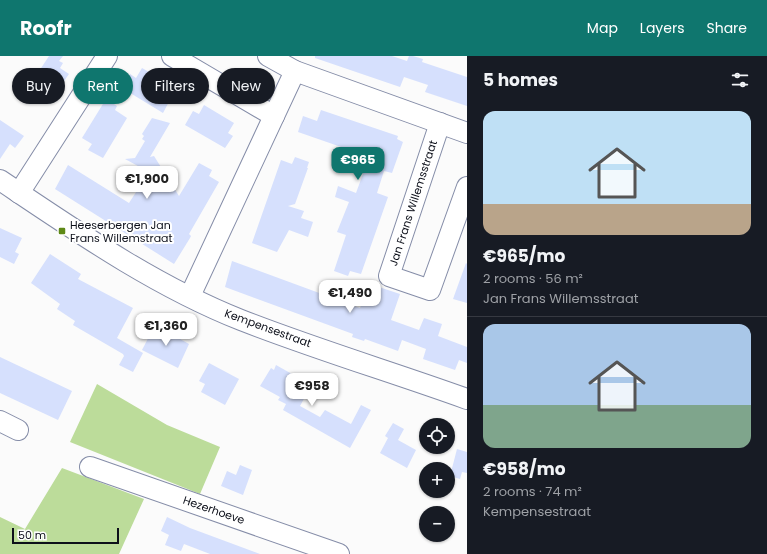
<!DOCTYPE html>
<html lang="en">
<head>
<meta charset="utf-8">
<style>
	body { margin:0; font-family:Poppins,sans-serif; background:#20242c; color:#f1f3f6; height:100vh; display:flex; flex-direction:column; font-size:15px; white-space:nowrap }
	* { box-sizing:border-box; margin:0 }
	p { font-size:13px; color:#9ea1a6 }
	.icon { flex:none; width:22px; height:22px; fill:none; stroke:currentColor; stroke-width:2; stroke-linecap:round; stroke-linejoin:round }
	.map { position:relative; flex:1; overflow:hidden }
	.sheet { display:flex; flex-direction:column; background:#171b24; width:300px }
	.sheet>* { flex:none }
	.banner { position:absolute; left:12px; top:12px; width:380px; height:36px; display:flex; gap:8px }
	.buttons { position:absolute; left:419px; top:362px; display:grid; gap:8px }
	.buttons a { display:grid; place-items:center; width:36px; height:36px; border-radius:50%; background:#171b24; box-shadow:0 1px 3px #0004; font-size:20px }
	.scale { position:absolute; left:12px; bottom:10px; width:107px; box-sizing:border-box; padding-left:4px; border:2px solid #0d101a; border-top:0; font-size:11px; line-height:14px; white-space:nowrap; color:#0d101a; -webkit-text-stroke:3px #fff; paint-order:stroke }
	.price { position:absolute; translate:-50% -34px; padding:0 9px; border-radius:8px; background:#fff; color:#222; font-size:13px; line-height:26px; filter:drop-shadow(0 1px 2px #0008) }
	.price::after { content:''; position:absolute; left:50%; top:24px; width:12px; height:9px; margin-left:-6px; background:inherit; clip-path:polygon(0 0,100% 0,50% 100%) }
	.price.active { background:#0f766e; color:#fff }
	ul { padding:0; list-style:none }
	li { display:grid; align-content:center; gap:8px; height:212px; padding:0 16px }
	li+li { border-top:1px solid #363941 }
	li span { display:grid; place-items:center; height:124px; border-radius:12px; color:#555 }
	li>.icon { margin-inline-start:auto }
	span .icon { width:72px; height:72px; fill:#fffc; stroke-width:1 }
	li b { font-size:17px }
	h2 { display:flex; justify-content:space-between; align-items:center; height:48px; padding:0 16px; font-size:17px }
	.chip { padding:0 14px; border-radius:18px; background:#171b24; box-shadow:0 1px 3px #0004; font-size:14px; line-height:36px }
	.chip.active { background:#0f766e; color:#fff }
	header { display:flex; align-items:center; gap:24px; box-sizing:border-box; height:56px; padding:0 20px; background:#0f766e; color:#fff }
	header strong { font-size:19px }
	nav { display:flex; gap:22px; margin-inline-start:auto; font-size:14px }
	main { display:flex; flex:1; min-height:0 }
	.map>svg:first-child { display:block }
	.green { fill:#bcdc9a }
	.building { fill:#d6e0fd }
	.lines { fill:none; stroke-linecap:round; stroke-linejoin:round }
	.minor-casing { stroke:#858da8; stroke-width:22 }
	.minor { stroke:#fff; stroke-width:20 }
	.poi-dot { fill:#5e8917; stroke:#fff; stroke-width:1.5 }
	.labels { text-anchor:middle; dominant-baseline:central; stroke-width:4; stroke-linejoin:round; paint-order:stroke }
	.street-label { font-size:11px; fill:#0d101a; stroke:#fff }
	.poi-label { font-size:11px; fill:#0d101a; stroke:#fff; text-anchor:start }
</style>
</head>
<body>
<header>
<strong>Roofr</strong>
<nav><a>Map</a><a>Layers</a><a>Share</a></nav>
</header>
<main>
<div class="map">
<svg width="467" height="498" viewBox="0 0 467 498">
	<rect width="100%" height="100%" fill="#fbfbfb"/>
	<g class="green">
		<path d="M97 328 167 369 220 391 200 438 70 386Z"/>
		<path d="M62 412 144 443 119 498H0V461L25 473Z"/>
	</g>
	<g class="building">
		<path d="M49 0H63L59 5 63 7 60 12 69 18 49 47 40 41 36 47 24 38Z"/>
		<path d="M315 0H392L407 5 409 0H413L423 3 422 6 467 21V50L425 36 428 29 404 21 400 31 315 2Z"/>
		<path d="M142 12 172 29 166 39 171 42 163 57 122 32 130 18 136 22Z"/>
		<path d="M106 43 117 50 115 54 127 62 103 102 88 94 92 88 82 82Z"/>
		<path d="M204 49 234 67 228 77 233 80 225 92 185 69 193 55 199 58Z"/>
		<path d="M321 54 398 80 397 83 403 86 392 117 384 115 377 137 388 141 361 218 350 215 348 220 334 215 346 179 337 176 349 146 335 141 338 130 356 137 364 115 339 105 344 92 298 76 303 60 317 65Z"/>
		<path d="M152 62 170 67 150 101 154 100 179 140 199 107 212 114 209 120 219 126 189 178 191 180 190 182 174 208 55 133 68 109 129 147 149 116 125 103 135 102 145 85 142 83 144 80 142 78Z"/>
		<path d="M0 64 24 80 15 92 10 88 0 103Z"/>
		<path d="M295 101 309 106 307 112H308L295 148 288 150 304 155 301 162 313 166 308 181 289 174 277 196 252 187 281 104 292 108Z"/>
		<path d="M0 172 22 182 15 196 19 198 14 208 0 201Z"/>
		<path d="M50 198 81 218 78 223 133 252 117 282 143 297 133 316 119 309 124 300 123 298 73 269 75 265 57 253 60 248 31 227Z"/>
		<path d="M232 205 360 252 370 228 400 238 391 264 419 274 424 262 442 268 438 280 467 291V307L459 304 455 314 423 303 426 293 402 284 398 295 365 283 364 285 352 281 353 278 225 231Z"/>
		<path d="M466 207 467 208V247L453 243Z"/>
		<path d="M155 269 189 288 178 312 142 294Z"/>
		<path d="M0 301 72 335 58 364 0 337Z"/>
		<path d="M209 307 239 323 225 349 201 336 205 328 199 325Z"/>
		<path d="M276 309 308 327 303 337 306 339 300 350 320 361 325 354 351 368 361 349 371 354 350 392 283 354 286 348 278 344 280 341 260 330 271 312 274 314Z"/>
		<path d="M393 367 404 373 398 384 416 394 407 412 380 397 388 382 385 380Z"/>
		<path d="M457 393 467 396V417L462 416 460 423 450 420Z"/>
		<path d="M240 409 252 414 243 439 221 430 227 415 236 419Z"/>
		<path d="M167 461 190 472 260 498H210L184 488 181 495 165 489 169 479 161 475Z"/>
	</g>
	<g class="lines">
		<g class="minor-casing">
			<g id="minor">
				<path d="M172 0 274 60"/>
				<path d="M268 0 295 15 467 77"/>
				<path d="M440 67 389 220 430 234 467 131"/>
				<path d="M0 124C76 175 155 230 241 264 315 293 392 316 467 343"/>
				<path d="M19 137 107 0"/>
				<path d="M190 240 295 15"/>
				<path d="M0 365 18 374"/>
				<path d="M90 411 339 498"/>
			</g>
		</g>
		<use href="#minor" class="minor"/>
	</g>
	<rect class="poi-dot" x="58" y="171" width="8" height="8" rx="2"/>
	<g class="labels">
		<g class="street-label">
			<text transform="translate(413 147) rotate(-72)">Jan Frans Willemsstraat</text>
			<text transform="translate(268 272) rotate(20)">Kempensestraat</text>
			<text transform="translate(214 454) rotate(19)">Hezerhoeve</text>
		</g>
		<g class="poi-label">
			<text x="70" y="169">Heeserbergen Jan<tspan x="70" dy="13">Frans Willemstraat</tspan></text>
		</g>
	</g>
</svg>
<div class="buttons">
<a><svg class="icon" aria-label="locate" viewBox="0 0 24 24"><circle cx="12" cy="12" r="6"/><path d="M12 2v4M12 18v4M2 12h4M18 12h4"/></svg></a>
<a>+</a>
<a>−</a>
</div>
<div class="scale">50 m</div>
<b class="price active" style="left:358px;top:125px">€965</b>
<b class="price" style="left:147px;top:144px">€1,900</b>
<b class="price" style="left:350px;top:258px">€1,490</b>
<b class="price" style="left:166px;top:291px">€1,360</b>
<b class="price" style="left:312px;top:351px">€958</b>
<div class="banner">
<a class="chip">Buy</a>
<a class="chip active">Rent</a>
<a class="chip">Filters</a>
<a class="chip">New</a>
</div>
</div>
<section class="sheet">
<h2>5 homes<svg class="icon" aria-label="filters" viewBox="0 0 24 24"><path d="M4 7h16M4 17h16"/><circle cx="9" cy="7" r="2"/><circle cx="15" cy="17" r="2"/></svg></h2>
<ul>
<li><span style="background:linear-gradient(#bfe0f5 75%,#b9a48a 0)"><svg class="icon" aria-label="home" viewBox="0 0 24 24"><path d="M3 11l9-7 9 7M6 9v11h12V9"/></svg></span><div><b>€965/mo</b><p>2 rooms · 56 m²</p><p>Jan Frans Willemsstraat</p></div></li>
<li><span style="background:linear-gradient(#a9c7e8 65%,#7fa58c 0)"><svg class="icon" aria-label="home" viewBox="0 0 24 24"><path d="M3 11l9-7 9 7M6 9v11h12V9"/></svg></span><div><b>€958/mo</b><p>2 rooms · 74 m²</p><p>Kempensestraat</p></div></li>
</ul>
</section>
</main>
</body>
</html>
